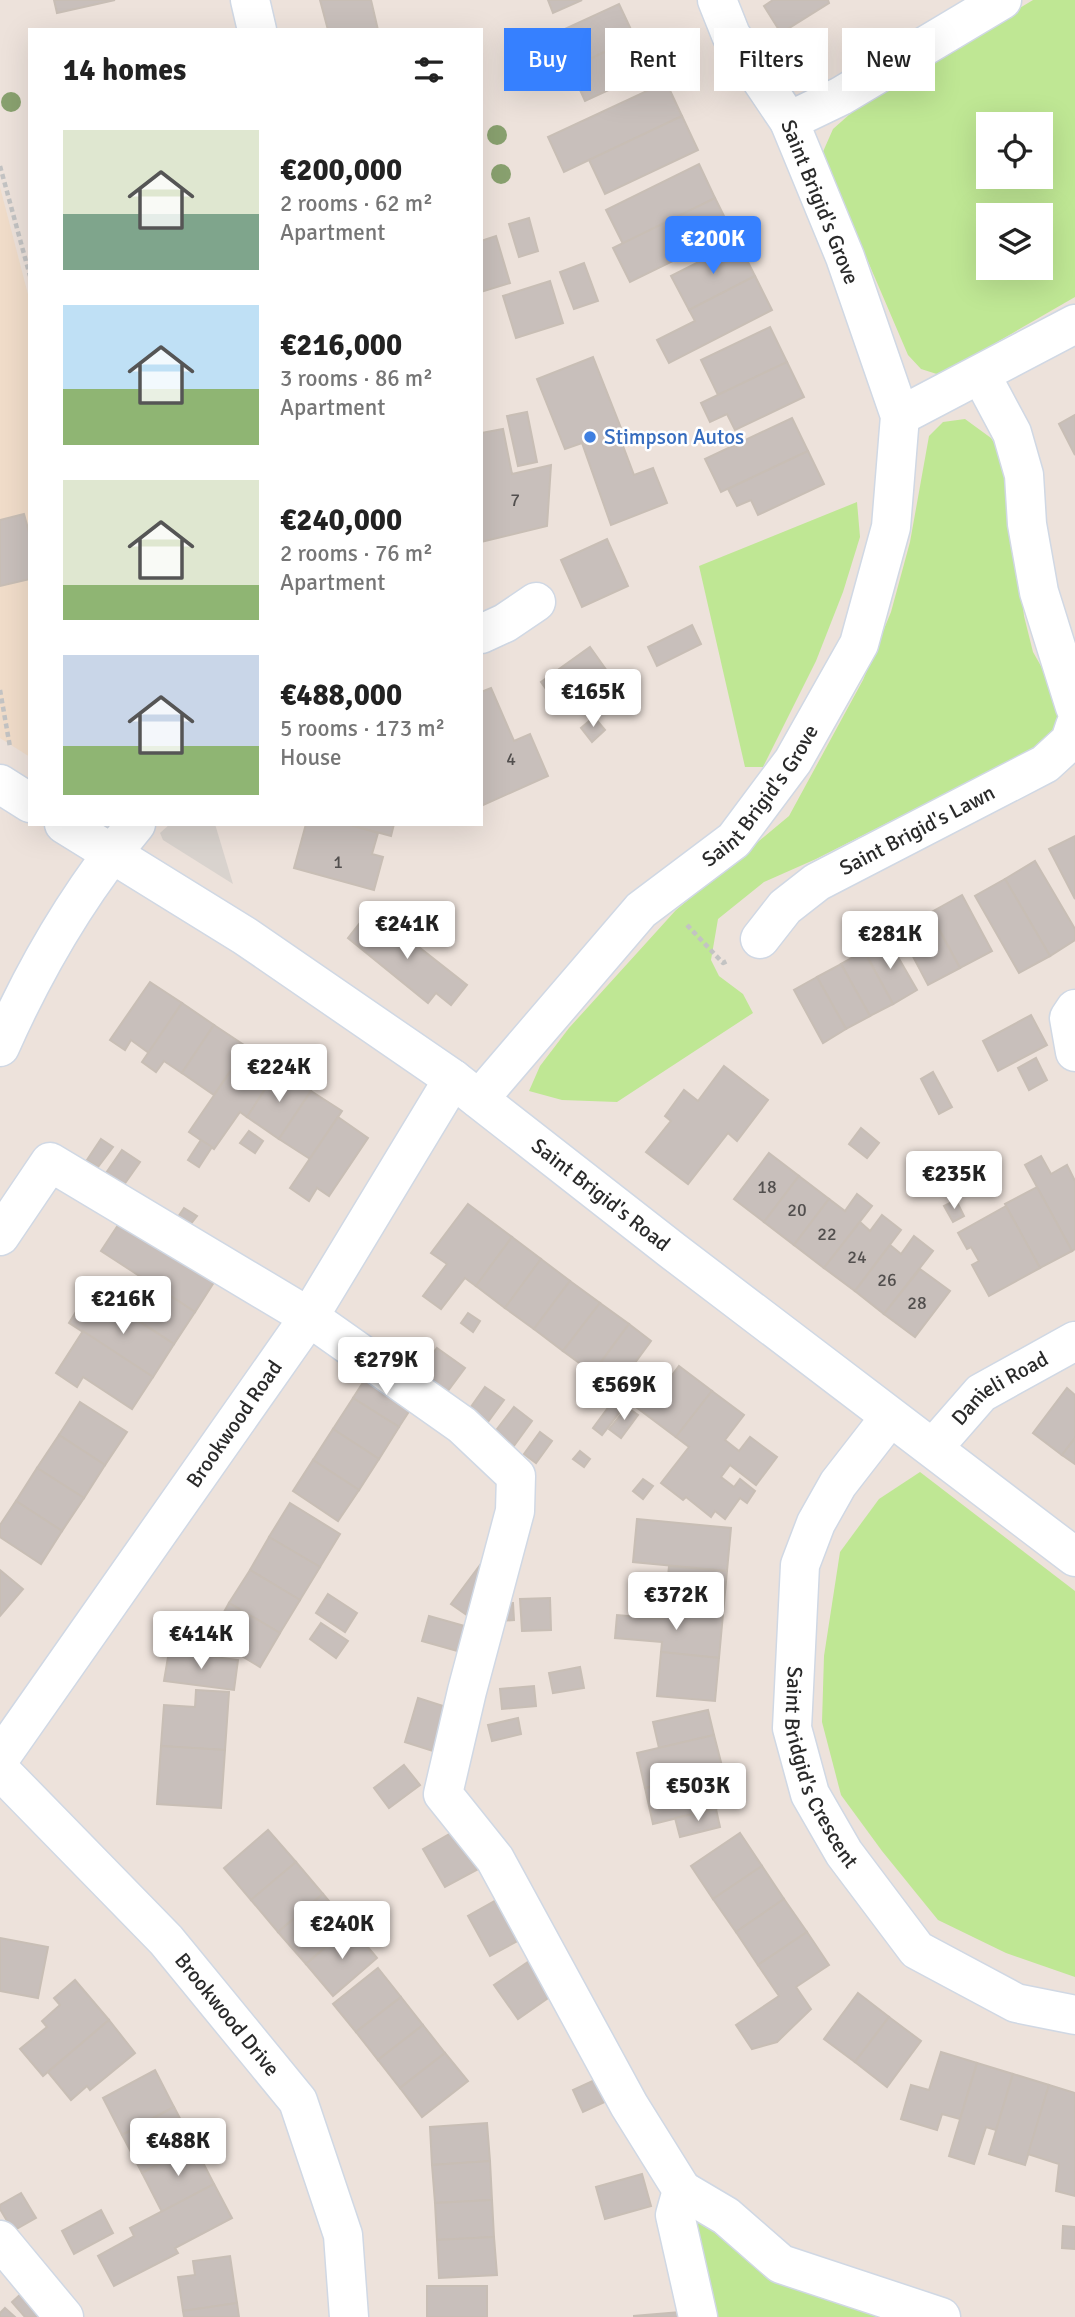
<!DOCTYPE html>
<html lang="en">
<head>
<meta charset="utf-8">
<style>
	body { margin:0; font-family:Signika,sans-serif; background:#f6f6f6; color:#222; height:100vh; display:flex; flex-direction:column; font-size:26px; white-space:nowrap }
	* { box-sizing:border-box; margin:0 }
	p { font-size:23px; color:#767676 }
	.icon { flex:none; width:38px; height:38px; fill:none; stroke:currentColor; stroke-width:2; stroke-linecap:round; stroke-linejoin:round }
	.map { position:relative; flex:1; overflow:hidden }
	.drawer { position:absolute; left:28px; top:28px; width:455px; height:798px; display:flex; flex-direction:column; background:#fff; border-radius:0px; box-shadow:0 7px 28px #0002 }
	.drawer>* { flex:none }
	.top-card { position:absolute; left:504px; top:28px; width:466px; height:63px; display:flex; gap:14px }
	.tools { position:absolute; left:976px; top:112px; display:grid; gap:14px }
	.tools a { display:grid; place-items:center; width:77px; height:77px; border-radius:0px; background:#fff; box-shadow:0 7px 28px #0002; font-size:35px }
	.price { position:absolute; translate:-50% -60px; padding:0 16px; border-radius:7px; background:#fff; color:#222; font-size:23px; line-height:46px; filter:drop-shadow(0 2px 4px #0008) }
	.price::after { content:''; position:absolute; left:50%; top:42px; width:21px; height:16px; margin-left:-10px; background:inherit; clip-path:polygon(0 0,100% 0,50% 100%) }
	.price.current { background:#3680ff; color:#fff }
	ul { padding:0; list-style:none }
	li { display:flex; align-items:center; gap:21px; height:175px; padding:0 35px }
	li span { display:grid; place-items:center; flex:none; width:196px; height:140px; border-radius:0px; color:#555 }
	li>.icon { margin-inline-start:auto }
	span .icon { width:84px; height:84px; fill:#fffc; stroke-width:1 }
	li b { font-size:30px }
	h2 { display:flex; justify-content:space-between; align-items:center; height:84px; padding:0 35px; font-size:30px }
	.pill { padding:0 24px; border-radius:0px; background:#fff; box-shadow:0 7px 28px #0002; font-size:24px; line-height:63px }
	.pill.current { background:#3680ff; color:#fff }
	.map>svg:first-child { display:block }
	.education { fill:#f0dcc9 }
	.green { fill:#bfe794; fill-rule:evenodd }
	.plaza { fill:#d9d3ce }
	.building { fill:#c8bfbb; stroke:#c8beb5; stroke-width:2 }
	.lines { fill:none; stroke-linecap:round; stroke-linejoin:round }
	.minor-casing { stroke:#d0d8e4; stroke-width:41 }
	.path { stroke:#c3c3c3; stroke-width:4.5; stroke-dasharray:5 3.5; stroke-linecap:butt }
	.minor { stroke:#fff; stroke-width:38 }
	.tree { fill:#89a16f }
	.shop-dot { fill:#3f7fe0; stroke:#fff; stroke-width:2.5 }
	.labels { text-anchor:middle; dominant-baseline:central; stroke-width:5; stroke-linejoin:round; paint-order:stroke }
	.number-label { font-size:18px; fill:#524f4e }
	.street-label { font-size:21px; fill:#2a2a2a; stroke:#fff }
	.shop-label { font-size:21px; fill:#366cbe; stroke:#fff; text-anchor:start }
</style>
</head>
<body>
<div class="map">
<svg width="1075" height="2317" viewBox="0 0 1075 2317">
	<rect width="100%" height="100%" fill="#ede2db"/>
	<path class="education" d="M0 187 30 302V757L0 738Z"/>
	<g class="green">
		<path d="M1033 0H1075V297L940 375 921 369 908 355 822 154 833 129 859 106ZM989 124H1041V177H989ZM989 215H1041V268H989Z"/>
		<path d="M965 419 991 438 1006 461 1024 616 1033 652 1050 682 1061 717 1051 740 816 859 764 882 718 919 711 960 719 976 743 994 753 1013 617 1102 562 1100 529 1091 540 1066 569 1028 676 910 789 816 863 680 891 612 910 542 929 436 943 422Z"/>
		<path d="M857 502 860 537 843 592 816 661 763 767H745L699 566Z"/>
		<path d="M920 1472 1075 1591V1977L1006 1953 938 1920 882 1851 841 1795 822 1722 824 1656 840 1552 879 1499Z"/>
		<path d="M695 2218 928 2317H712Z"/>
	</g>
	<path class="plaza" d="M170 824H215L233 884 163 840 160 833Z"/>
	<g class="building">
		<path d="M54 0H115L57 13Z"/>
		<path d="M320 0H371L378 30H328Z"/>
		<path d="M548 0H582L553 13Z"/>
		<path d="M773 0H828L829 3 781 33 764 6Z"/>
		<path d="M619 4 635 38 570 68 554 34Z"/>
		<path d="M635 38 650 71 585 101 570 68Z"/>
		<path d="M666 82 682 116 564 172 548 137Z"/>
		<path d="M682 116 698 150 605 194 589 160Z"/>
		<path d="M699 164 715 198 623 244 606 210Z"/>
		<path d="M715 198 732 232 630 282 613 248Z"/>
		<path d="M529 218 538 251 519 257 509 224Z"/>
		<path d="M496 236 510 283 481 292V241Z"/>
		<path d="M738 242 755 276 689 310 671 276Z"/>
		<path d="M584 263 598 301 574 309 560 272Z"/>
		<path d="M755 276 772 310 669 363 657 340 695 321 689 310Z"/>
		<path d="M550 281 563 323 516 338 503 296Z"/>
		<path d="M770 327 787 362 718 395 701 360Z"/>
		<path d="M593 357 621 428 617 430 634 475 653 468 667 503 611 525 582 443 565 449 537 379Z"/>
		<path d="M787 362 804 397 735 430 727 414 710 422 701 403Z"/>
		<path d="M527 412 537 462 518 466 507 416Z"/>
		<path d="M1075 415V455L1059 424Z"/>
		<path d="M792 418 808 451 721 492 705 459Z"/>
		<path d="M503 429 512 474 551 465 547 526 481 542V433Z"/>
		<path d="M808 451 824 484 758 515 751 500 737 506 728 489Z"/>
		<path d="M24 514 30 536V579L0 586V520Z"/>
		<path d="M607 539 628 586 582 607 561 560Z"/>
		<path d="M692 625 701 644 657 666 648 647Z"/>
		<path d="M590 647 612 678 563 713 541 682Z"/>
		<path d="M491 688 514 741 530 734 548 776 481 806V692Z"/>
		<path d="M594 717 605 730 592 742 581 728Z"/>
		<path d="M306 824H347L378 833 372 854 383 857 374 890 294 868Z"/>
		<path d="M347 824H394L391 836Z"/>
		<path d="M1075 836V899L1049 849Z"/>
		<path d="M1035 861 1075 929V940L1050 956 1005 879Z"/>
		<path d="M1005 879 1050 956 1019 973 975 896Z"/>
		<path d="M962 895 992 951 960 968 930 913Z"/>
		<path d="M930 913 960 968 928 985 899 930Z"/>
		<path d="M367 914 388 931 392 926 467 985 451 1005 436 993 428 1003 348 938Z"/>
		<path d="M887 938 917 990 893 1004 864 951Z"/>
		<path d="M864 951 893 1004 870 1016 841 964Z"/>
		<path d="M841 964 870 1016 846 1029 817 977Z"/>
		<path d="M817 977 846 1029 823 1043 794 990Z"/>
		<path d="M150 982 182 1003 149 1053 131 1040 125 1050 110 1040Z"/>
		<path d="M182 1003 214 1025 182 1073 164 1061 156 1072 142 1062Z"/>
		<path d="M1031 1015 1047 1045 998 1071 983 1041Z"/>
		<path d="M214 1025 247 1047 214 1095 182 1073Z"/>
		<path d="M247 1047 279 1068 247 1117 240 1112 214 1149 189 1132Z"/>
		<path d="M1036 1058 1047 1080 1029 1090 1018 1068Z"/>
		<path d="M724 1066 768 1100 737 1141 728 1133 688 1184 646 1152 671 1121 665 1116 684 1090 698 1101Z"/>
		<path d="M279 1068 311 1091 279 1139 247 1117Z"/>
		<path d="M933 1072 952 1107 939 1114 921 1079Z"/>
		<path d="M311 1091 342 1111 310 1159 279 1139Z"/>
		<path d="M338 1117 368 1138 329 1196 317 1188 309 1201 290 1188Z"/>
		<path d="M861 1128 879 1143 867 1158 849 1144Z"/>
		<path d="M249 1131 263 1141 255 1153 240 1143Z"/>
		<path d="M101 1139 113 1147 98 1167 87 1160Z"/>
		<path d="M201 1140 212 1147 199 1167 188 1160Z"/>
		<path d="M122 1150 140 1162 123 1186 106 1173Z"/>
		<path d="M769 1153 799 1176 764 1222 734 1199Z"/>
		<path d="M1041 1156 1051 1174 1067 1165 1075 1181V1249L1072 1251 1025 1165Z"/>
		<path d="M799 1176 829 1199 794 1245 764 1222Z"/>
		<path d="M1037 1187 1072 1251 1040 1268 1005 1204Z"/>
		<path d="M857 1194 872 1206 824 1268 794 1245 829 1199 845 1211Z"/>
		<path d="M956 1200 964 1216 953 1222 944 1206Z"/>
		<path d="M468 1204 512 1237 476 1286 465 1278 441 1309 423 1296 447 1264 431 1253Z"/>
		<path d="M1006 1206 1040 1268 989 1296 972 1265 979 1261 971 1247 967 1249 958 1233Z"/>
		<path d="M184 1208 197 1216 190 1225 178 1217Z"/>
		<path d="M882 1215 901 1230 855 1291 824 1268 860 1222 870 1231Z"/>
		<path d="M122 1219 216 1279 195 1312 101 1251Z"/>
		<path d="M914 1236 933 1251 884 1314 855 1291 890 1245 901 1254Z"/>
		<path d="M512 1237 541 1259 505 1308 476 1286Z"/>
		<path d="M541 1259 570 1281 534 1329 505 1308Z"/>
		<path d="M920 1269 950 1291 915 1337 884 1314Z"/>
		<path d="M148 1281 195 1312 174 1344 127 1313Z"/>
		<path d="M570 1281 600 1303 563 1351 534 1329Z"/>
		<path d="M84 1299 104 1312 110 1303 174 1344 153 1377 69 1323Z"/>
		<path d="M600 1303 629 1324 593 1373 563 1351Z"/>
		<path d="M468 1313 480 1321 473 1332 461 1323Z"/>
		<path d="M629 1324 651 1341 615 1390 593 1373Z"/>
		<path d="M83 1331 153 1377 132 1409 83 1377 77 1387 56 1373Z"/>
		<path d="M437 1348 465 1368 447 1392 419 1372Z"/>
		<path d="M679 1366 712 1391 676 1437 628 1401 645 1380 660 1391Z"/>
		<path d="M373 1367 419 1396 399 1427 353 1398Z"/>
		<path d="M485 1387 504 1400 485 1426 466 1414Z"/>
		<path d="M1067 1388 1075 1395V1438L1062 1455 1033 1433Z"/>
		<path d="M712 1391 744 1415 725 1440 739 1451 750 1437 777 1457 756 1485 730 1465 721 1477 734 1487 740 1479 755 1491 747 1503 740 1498 725 1519 715 1511 711 1517 686 1497 683 1500 661 1483 689 1447 676 1437Z"/>
		<path d="M616 1397 626 1404 602 1435 593 1428Z"/>
		<path d="M353 1398 399 1427 379 1459 333 1429Z"/>
		<path d="M80 1402 127 1432 105 1465 59 1435Z"/>
		<path d="M514 1407 532 1421 513 1447 494 1433Z"/>
		<path d="M627 1407 638 1415 621 1438 609 1429Z"/>
		<path d="M333 1429 379 1459 359 1490 313 1460Z"/>
		<path d="M540 1432 552 1441 536 1463 524 1454Z"/>
		<path d="M59 1435 105 1465 84 1498 37 1468Z"/>
		<path d="M1075 1438V1464L1062 1455Z"/>
		<path d="M580 1451 590 1459 584 1467 573 1459Z"/>
		<path d="M313 1460 359 1490 338 1521 293 1491Z"/>
		<path d="M37 1468 84 1498 62 1531 16 1501Z"/>
		<path d="M643 1479 653 1486 643 1499 633 1491Z"/>
		<path d="M16 1501 62 1531 41 1564 0 1537V1525Z"/>
		<path d="M290 1503 340 1534 320 1567 269 1537Z"/>
		<path d="M637 1519 731 1528 727 1571 633 1562Z"/>
		<path d="M269 1537 320 1567 300 1600 250 1570Z"/>
		<path d="M486 1557 468 1616 451 1604Z"/>
		<path d="M669 1566 727 1571 723 1614 665 1609Z"/>
		<path d="M0 1570 23 1589 0 1616Z"/>
		<path d="M250 1570 300 1600 280 1633 229 1603Z"/>
		<path d="M328 1594 357 1613 345 1632 316 1613Z"/>
		<path d="M550 1598 551 1630 522 1631 520 1599Z"/>
		<path d="M229 1603 280 1633 260 1667 200 1631 209 1616 219 1621Z"/>
		<path d="M513 1603 514 1620 498 1621 496 1604Z"/>
		<path d="M665 1609 723 1614 719 1658 661 1652 662 1642 615 1638 617 1615 664 1619Z"/>
		<path d="M429 1616 468 1627 461 1652 422 1641Z"/>
		<path d="M321 1623 348 1641 336 1658 310 1639Z"/>
		<path d="M169 1651 238 1660 234 1690 164 1681Z"/>
		<path d="M661 1652 719 1658 715 1701 657 1696Z"/>
		<path d="M580 1667 584 1688 553 1693 549 1673Z"/>
		<path d="M534 1686 536 1706 502 1709 500 1689Z"/>
		<path d="M196 1690 229 1692 225 1750 161 1746 164 1705 195 1707Z"/>
		<path d="M418 1698 446 1707 433 1751 405 1742Z"/>
		<path d="M708 1710 714 1735 659 1748 653 1722Z"/>
		<path d="M518 1718 521 1734 492 1741 488 1725Z"/>
		<path d="M714 1735 723 1770 645 1788 637 1753Z"/>
		<path d="M161 1746 225 1750 221 1808 157 1804Z"/>
		<path d="M404 1765 420 1785 389 1808 374 1788Z"/>
		<path d="M723 1770 731 1805 653 1824 645 1788Z"/>
		<path d="M716 1809 720 1827 680 1837 675 1818Z"/>
		<path d="M458 1829 480 1868 445 1887 423 1849Z"/>
		<path d="M268 1830 296 1862 251 1900 224 1868Z"/>
		<path d="M740 1833 762 1866 713 1899 691 1866Z"/>
		<path d="M296 1862 323 1894 278 1932 251 1900Z"/>
		<path d="M762 1866 784 1899 736 1932 713 1899Z"/>
		<path d="M323 1894 350 1926 306 1964 278 1932Z"/>
		<path d="M498 1899 521 1939 490 1956 468 1916Z"/>
		<path d="M784 1899 807 1932 758 1965 736 1932Z"/>
		<path d="M350 1926 377 1958 333 1996 306 1964Z"/>
		<path d="M807 1932 829 1965 796 1987 811 2009 777 2042 752 2049 736 2025 779 1996 758 1965Z"/>
		<path d="M0 1938 48 1947 38 1998 0 1991Z"/>
		<path d="M528 1962 551 1996 518 2019 494 1985Z"/>
		<path d="M378 1968 401 1997 356 2032 333 2004Z"/>
		<path d="M75 1980 109 2020 43 2076 20 2049 47 2027 42 2021 60 2005 54 1998Z"/>
		<path d="M858 1993 889 2017 855 2062 824 2039Z"/>
		<path d="M401 1997 423 2025 378 2060 356 2032Z"/>
		<path d="M889 2017 921 2041 887 2087 855 2062Z"/>
		<path d="M109 2020 135 2053 90 2090 87 2086 71 2100 48 2072Z"/>
		<path d="M423 2025 445 2053 400 2088 378 2060Z"/>
		<path d="M941 2052 977 2063 960 2119 942 2114 937 2130 901 2119 911 2085 929 2090Z"/>
		<path d="M445 2053 468 2081 422 2117 400 2088Z"/>
		<path d="M977 2063 1013 2074 996 2130 986 2127 974 2164 949 2156Z"/>
		<path d="M155 2070 174 2107 122 2135 103 2098Z"/>
		<path d="M1013 2074 1049 2085 1025 2165 989 2154Z"/>
		<path d="M599 2078 609 2100 583 2112 573 2090Z"/>
		<path d="M1049 2085 1075 2093V2196L1056 2191 1059 2164 1028 2154Z"/>
		<path d="M174 2107 194 2145 142 2173 122 2135Z"/>
		<path d="M487 2123 490 2161 432 2165 430 2127Z"/>
		<path d="M194 2145 214 2184 162 2212 142 2173Z"/>
		<path d="M490 2161 492 2200 435 2203 432 2165Z"/>
		<path d="M642 2174 651 2206 605 2219 596 2187Z"/>
		<path d="M214 2184 232 2218 175 2248 178 2253 114 2286 98 2256 134 2236 130 2228Z"/>
		<path d="M21 2193 36 2218 13 2231 0 2209V2205Z"/>
		<path d="M492 2200 494 2237 437 2240 435 2203Z"/>
		<path d="M101 2210 113 2233 74 2254 62 2231Z"/>
		<path d="M1063 2226 1075 2227V2249L1062 2248Z"/>
		<path d="M494 2237 497 2275 439 2278 437 2240Z"/>
		<path d="M230 2256 237 2303 183 2311 178 2277 195 2275 193 2261Z"/>
		<rect x="427" y="2286" width="60" height="31"/>
		<path d="M22 2293 42 2317H25L12 2302Z"/>
		<path d="M237 2303 239 2317H184L183 2311Z"/>
		<path d="M5 2308 15 2317H0V2313Z"/>
		<path d="M680 2312 681 2317H634V2316Z"/>
	</g>
	<g class="lines">
		<g class="minor-casing">
			<g id="minor">
				<path d="M250 0 257 30"/>
				<path d="M789 121 841 96 1002 0"/>
				<path d="M981 375 1012 433 1024 475 1027 524 1039 592 1075 707"/>
				<path d="M900 416 1075 324"/>
				<path d="M481 634 505 623 536 602"/>
				<path d="M0 784 30 803"/>
				<path id="s1" d="M64 824 245 936 453 1079 673 1251 1075 1557"/>
				<path id="s2" d="M760 939 785 907 817 882 1045 764 1070 741 1075 726"/>
				<path d="M1075 1009 1069 1018 1075 1052"/>
				<path d="M0 1047C35 968 80 891 136 824"/>
				<path id="s3" d="M479 1099 641 910 734 840 793 761 859 644 891 527 900 416 845 257 789 121 731 35 717 0"/>
				<path d="M0 1236 50 1162 309 1317 462 1425 516 1476 515 1511 467 1691 443 1794 495 1859 629 2105 682 2190 675 2215 698 2317"/>
				<path id="s4" d="M890 1417 838 1484 816 1523 800 1565 792 1728 810 1794 844 1853 917 1950 1016 2003 1075 2015"/>
				<path id="s5" d="M933 1448 981 1393 1075 1341"/>
				<path id="s6" d="M0 1758 309 1317 453 1079"/>
				<path id="s7" d="M0 1770 166 1940 298 2101 343 2235 349 2317"/>
				<path d="M682 2190 726 2216 781 2264 941 2317"/>
				<path d="M0 2240 64 2317"/>
			</g>
		</g>
		<g class="path">
			<path d="M0 166 30 276"/>
			<path d="M0 690 10 747"/>
			<path d="M687 925 723 963 727 961"/>
		</g>
		<use href="#minor" class="minor"/>
	</g>
	<g class="tree">
		<circle cx="11" cy="102" r="10"/>
		<circle cx="497" cy="135" r="10"/>
		<circle cx="501" cy="174" r="10"/>
	</g>
	<circle class="shop-dot" cx="590" cy="437" r="7"/>
	<g class="labels">
		<g class="number-label">
			<text x="515" y="500">7</text>
			<text x="511" y="759">4</text>
			<text x="338" y="862">1</text>
			<text x="767" y="1187">18</text>
			<text x="797" y="1210">20</text>
			<text x="827" y="1234">22</text>
			<text x="857" y="1257">24</text>
			<text x="887" y="1280">26</text>
			<text x="917" y="1303">28</text>
		</g>
		<g class="street-label">
			<text transform="translate(820 202) rotate(68)">Saint Brigid's Grove</text>
			<text stroke="none"><textPath href="#s3" startOffset="416">Saint Brigid's Grove</textPath></text>
			<text stroke="none"><textPath href="#s2" startOffset="194">Saint Brigid's Lawn</textPath></text>
			<text stroke="none"><textPath href="#s1" startOffset="653">Saint Brigid's Road</textPath></text>
			<text stroke="none"><textPath href="#s5" startOffset="91">Danieli Road</textPath></text>
			<text stroke="none"><textPath href="#s6" startOffset="408">Brookwood Road</textPath></text>
			<text stroke="none"><textPath href="#s4" startOffset="383">Saint Bridgid's Crescent</textPath></text>
			<text stroke="none"><textPath href="#s7" startOffset="334">Brookwood Drive</textPath></text>
		</g>
		<g class="shop-label">
			<text x="604" y="437">Stimpson Autos</text>
		</g>
	</g>
</svg>
<div class="tools">
<a><svg class="icon" aria-label="locate" viewBox="0 0 24 24"><circle cx="12" cy="12" r="6"/><path d="M12 2v4M12 18v4M2 12h4M18 12h4"/></svg></a>
<a><svg class="icon" aria-label="layers" viewBox="0 0 24 24"><path d="M12 4l9 5-9 5-9-5zM3 14l9 5 9-5"/></svg></a>
</div>
<b class="price current" style="left:713px;top:276px">€200K</b>
<b class="price" style="left:593px;top:729px">€165K</b>
<b class="price" style="left:407px;top:961px">€241K</b>
<b class="price" style="left:890px;top:971px">€281K</b>
<b class="price" style="left:279px;top:1104px">€224K</b>
<b class="price" style="left:954px;top:1211px">€235K</b>
<b class="price" style="left:123px;top:1336px">€216K</b>
<b class="price" style="left:386px;top:1397px">€279K</b>
<b class="price" style="left:624px;top:1422px">€569K</b>
<b class="price" style="left:676px;top:1632px">€372K</b>
<b class="price" style="left:201px;top:1671px">€414K</b>
<b class="price" style="left:698px;top:1823px">€503K</b>
<b class="price" style="left:342px;top:1961px">€240K</b>
<b class="price" style="left:178px;top:2178px">€488K</b>
<div class="top-card">
<a class="pill current">Buy</a>
<a class="pill">Rent</a>
<a class="pill">Filters</a>
<a class="pill">New</a>
</div>
<section class="drawer">
<h2>14 homes<svg class="icon" aria-label="filters" viewBox="0 0 24 24"><path d="M4 7h16M4 17h16"/><circle cx="9" cy="7" r="2"/><circle cx="15" cy="17" r="2"/></svg></h2>
<ul>
<li><span style="background:linear-gradient(#dfe7d0 60%,#7fa58c 0)"><svg class="icon" aria-label="home" viewBox="0 0 24 24"><path d="M3 11l9-7 9 7M6 9v11h12V9"/></svg></span><div><b>€200,000</b><p>2 rooms · 62 m²</p><p>Apartment</p></div></li>
<li><span style="background:linear-gradient(#bfe0f5 60%,#8fb573 0)"><svg class="icon" aria-label="home" viewBox="0 0 24 24"><path d="M3 11l9-7 9 7M6 9v11h12V9"/></svg></span><div><b>€216,000</b><p>3 rooms · 86 m²</p><p>Apartment</p></div></li>
<li><span style="background:linear-gradient(#dfe7d0 75%,#8fb573 0)"><svg class="icon" aria-label="home" viewBox="0 0 24 24"><path d="M3 11l9-7 9 7M6 9v11h12V9"/></svg></span><div><b>€240,000</b><p>2 rooms · 76 m²</p><p>Apartment</p></div></li>
<li><span style="background:linear-gradient(#c9d6e8 65%,#8fb573 0)"><svg class="icon" aria-label="home" viewBox="0 0 24 24"><path d="M3 11l9-7 9 7M6 9v11h12V9"/></svg></span><div><b>€488,000</b><p>5 rooms · 173 m²</p><p>House</p></div></li>
</ul>
</section>
</div>
</body>
</html>
